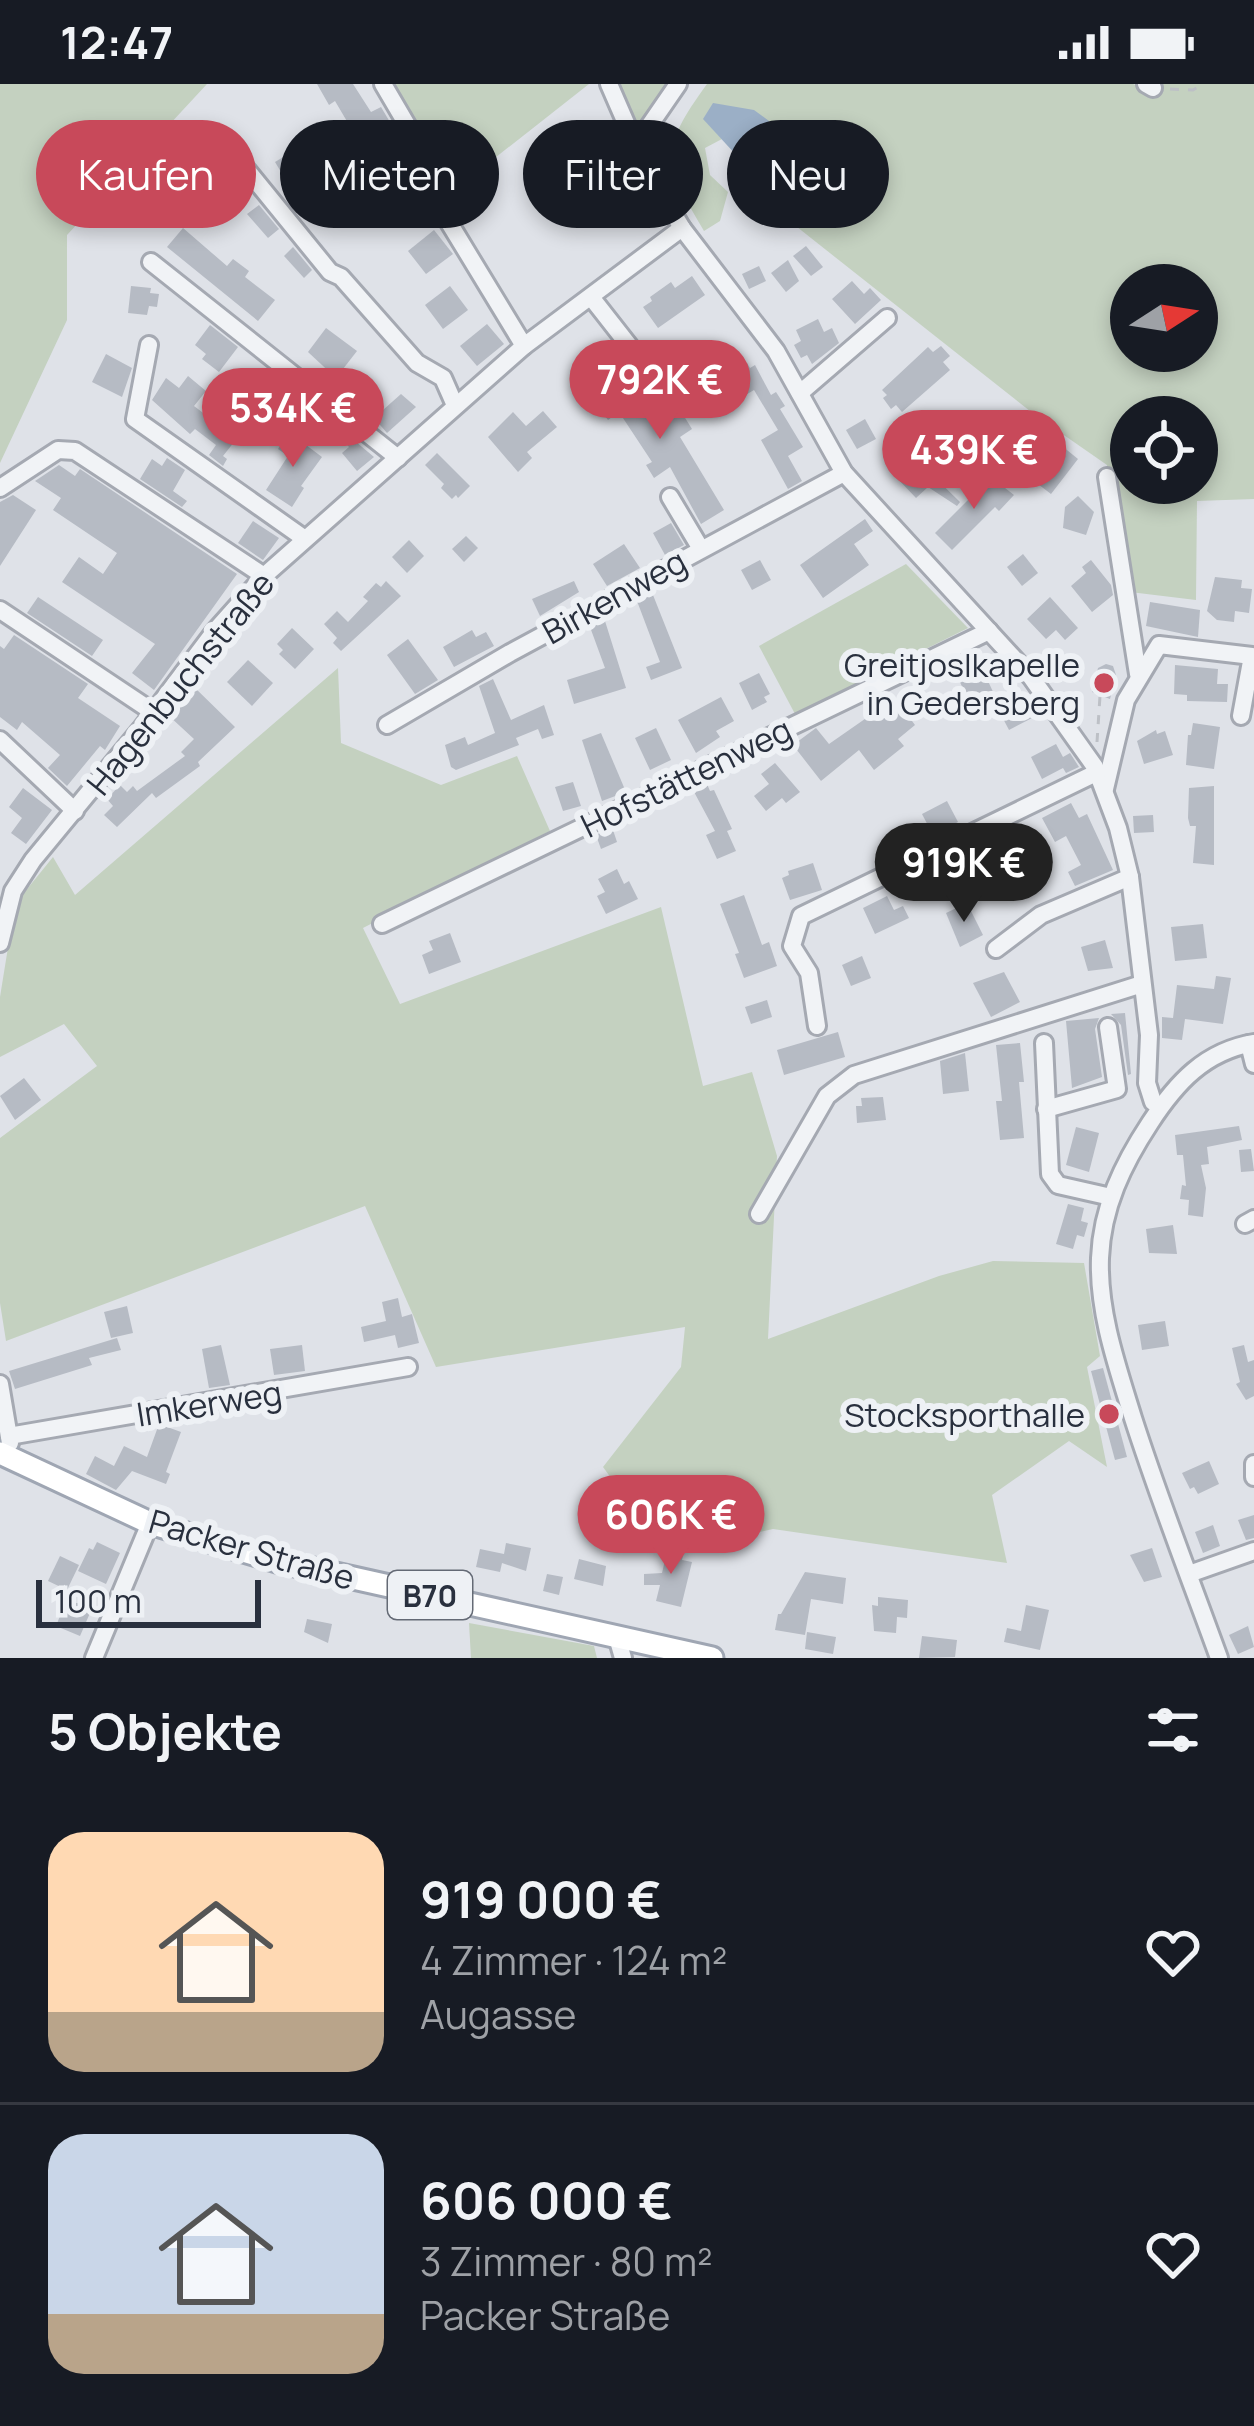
<!DOCTYPE html>
<html lang="de">
<head>
<meta charset="utf-8">
<style>
	body { margin:0; font-family:Manrope,sans-serif; background:#20242c; color:#f1f3f6; height:100vh; display:flex; flex-direction:column; font-size:45px; white-space:nowrap }
	* { box-sizing:border-box; margin:0 }
	p { font-size:39px; color:#9ea1a6 }
	.icon { flex:none; width:66px; height:66px; fill:none; stroke:currentColor; stroke-width:2; stroke-linecap:round; stroke-linejoin:round }
	.map { position:relative; height:1574px; overflow:hidden }
	.sheet { display:flex; flex-direction:column; background:#171b24; flex:1 }
	.sheet>* { flex:none }
	.top-card { position:absolute; left:36px; top:36px; width:1182px; height:108px; display:flex; gap:24px }
	.needle { width:78px; rotate:78deg }
	.controls { position:absolute; left:1110px; top:180px; display:grid; gap:24px }
	.controls a { display:grid; place-items:center; width:108px; height:108px; border-radius:50%; background:#171b24; box-shadow:0 6px 18px #0003; font-size:60px }
	.scale { position:absolute; left:36px; bottom:30px; width:225px; box-sizing:border-box; padding-left:12px; border:6px solid #29303e; border-top:0; font-size:33px; line-height:42px; white-space:nowrap; color:#29303e; -webkit-text-stroke:9px #eef1f5; paint-order:stroke }
	.price { position:absolute; translate:-50% -102px; padding:0 27px; border-radius:42px; background:#c8495a; color:#fff; font-size:39px; line-height:78px; filter:drop-shadow(0 3px 6px #0008) }
	.price::after { content:''; position:absolute; left:50%; top:72px; width:36px; height:27px; margin-left:-18px; background:inherit; clip-path:polygon(0 0,100% 0,50% 100%) }
	.price.active { background:#222; color:#fff }
	ul { padding:0; list-style:none }
	li { display:flex; align-items:center; gap:36px; height:300px; padding:0 48px }
	li+li { border-top:3px solid #363941 }
	li span { display:grid; place-items:center; flex:none; width:336px; height:240px; border-radius:36px; color:#555 }
	li>.icon { margin-inline-start:auto }
	span .icon { width:144px; height:144px; fill:#fffc; stroke-width:1 }
	li b { font-size:51px }
	h2 { display:flex; justify-content:space-between; align-items:center; height:144px; padding:0 48px; font-size:51px }
	.chip { padding:0 42px; border-radius:54px; background:#171b24; box-shadow:0 6px 18px #0003; font-size:42px; line-height:108px }
	.chip.active { background:#c8495a; color:#fff }
	.status { display:flex; justify-content:space-between; align-items:center; height:84px; padding:0 60px; background:#171b24; direction:ltr }
	.status svg { height:33px; fill:currentColor }
	.map>svg:first-child { display:block }
	.green { fill:#c4d1c0; fill-rule:evenodd }
	.water { fill:#9bafc6 }
	.building { fill:#b6bbc4 }
	.lines { fill:none; stroke-linecap:round; stroke-linejoin:round }
	.minor-casing { stroke:#a5a9b2; stroke-width:22 }
	.major-casing { stroke:#9fa6b3; stroke-width:27 }
	.path { stroke:#bdc0c6; stroke-width:3; stroke-dasharray:9 9; stroke-linecap:butt }
	.minor { stroke:#f1f3f6; stroke-width:16 }
	.major { stroke:#fff; stroke-width:21 }
	.poi-dot { fill:#c8495a; stroke:#eef1f5; stroke-width:4.5 }
	.labels { text-anchor:middle; dominant-baseline:central; stroke-width:12; stroke-linejoin:round; paint-order:stroke }
	.shield { fill:#eef1f5; stroke:#646a75; stroke-width:3 }
	.shield-label { font-size:30px; font-weight:bold; fill:#29303e }
	.street-label { font-size:33px; fill:#29303e; stroke:#eef1f5 }
	.poi-label { font-size:33px; fill:#29303e; stroke:#eef1f5; text-anchor:end }
</style>
</head>
<body>
<div class="status"><b>12:47</b><svg viewBox="0 0 49 12"><path d="M0 12V9h3v3zM5 12V6h3v6zM10 12V3h3v9zM15 12V0h3v12zM26 1h20v11H26zM47 4h2v5h-2z"/></svg></div>
<div class="map">
<svg width="1254" height="1574" viewBox="0 0 1254 1574">
	<rect width="100%" height="100%" fill="#dfe2e8"/>
	<g class="green">
		<path d="M0 0H207L67 151V236L0 379Z"/>
		<path d="M395 0H589L444 114 447 90Z"/>
		<path d="M617 0H669L646 41H637Z"/>
		<path d="M707 0H1133L1149 6 1147 0H1254V415L1197 417 1196 516 1130 508 1107 381 1035 331 759 113 782 88 769 60V37L704 35 722 55 705 64 710 91 728 108 720 137 704 147C663 78 659 66 707 0ZM1131 201H1197V267H1131ZM1131 333H1197V399H1131Z"/>
		<path d="M906 480 968 544 795 630 759 562Z"/>
		<path d="M338 584 341 659 441 701 517 672 550 747 363 844 400 920 661 823 703 1002 752 988 777 1072 768 1255 939 1192 993 1177 1084 1179 1100 1272 1087 1283 1107 1383 1069 1357 992 1411 1007 1479 773 1445 708 1460 652 1450 603 1383 681 1283 685 1243 436 1283 365 1122 6 1257 0 1219V1054L97 982 64 940 0 973V913L15 820 53 773 75 811Z"/>
		<path d="M469 1539 594 1562 597 1574H471Z"/>
	</g>
	<path class="water" d="M713 19 754 26 769 37V60L749 85 703 35Z"/>
	<g class="building">
		<path d="M317 0H353L371 28 381 23 422 92 428 117 397 135 382 109 396 101 366 51 358 56 335 17 329 21Z"/>
		<path d="M300 63 315 88 290 103 275 78Z"/>
		<path d="M259 121 279 145 268 154 247 130Z"/>
		<path d="M183 144 227 182 233 175 249 187 245 193 275 216 258 237 167 163Z"/>
		<path d="M434 146 453 170 426 190 408 167Z"/>
		<path d="M806 162 823 183 811 192 793 172Z"/>
		<path d="M293 163 312 186 304 194 284 172Z"/>
		<path d="M788 176 799 197 786 208 771 189Z"/>
		<path d="M759 182 766 197 749 205 742 190Z"/>
		<path d="M692 192 705 211 658 244 643 223 652 217 650 213 671 198 675 204Z"/>
		<path d="M852 197 864 210 870 204 881 216 855 240 832 215Z"/>
		<path d="M131 202 151 204 150 209 159 210 157 223 149 222 147 231 128 229Z"/>
		<path d="M450 202 468 226 443 245 425 221Z"/>
		<path d="M818 235 824 248 832 244 839 259 812 280 807 271 801 274 794 261 801 257 796 246Z"/>
		<path d="M487 240 504 260 477 282 460 262Z"/>
		<path d="M210 241 238 263 219 288 202 275 206 270 195 261Z"/>
		<path d="M326 244 357 267 336 294 308 268Z"/>
		<path d="M941 262 950 272 943 278 950 286 902 328 896 321 891 325 883 314 887 311 882 306 928 263 933 268Z"/>
		<path d="M106 270 132 284 122 313 92 298Z"/>
		<path d="M747 279 750 284 755 281 771 311 776 308 785 322 780 325 803 363 788 372 802 397 788 405 761 356 778 346 754 306 737 316 727 298 736 293 732 287Z"/>
		<path d="M614 289 620 297 628 290 655 335 665 328 675 332 682 329 692 345 680 353 724 426 701 440 670 383 654 394 646 381 652 378 619 328 608 336 595 319 605 312 597 302Z"/>
		<path d="M188 292 206 307 194 322 219 341 227 331 231 334 235 329 244 336 240 341 242 348 223 372 227 375 223 382 209 371 216 361 195 345 190 350 152 316 166 294 179 304Z"/>
		<path d="M401 310 416 323 387 349 374 334Z"/>
		<path d="M543 327 557 343 527 368 532 374 518 388 488 353 513 328 526 342Z"/>
		<path d="M865 335 876 355 857 365 846 346Z"/>
		<path d="M947 340H966L965 350 971 351 970 364H977L976 379H958L951 369H939L934 353H946Z"/>
		<path d="M343 347 374 373 357 387 342 369 349 363 339 351Z"/>
		<path d="M290 349 322 373 301 402 304 404 292 423 266 406 288 372 278 365Z"/>
		<path d="M1046 349 1078 375 1051 410 1034 397 1047 380 1031 368Z"/>
		<path d="M437 369 470 402 458 414 456 411 452 415 441 404 444 400 425 381Z"/>
		<path d="M167 374 185 386 173 407 187 417 182 423 140 395 152 375 162 382Z"/>
		<path d="M916 375 960 418 957 422 928 403 916 414 896 393Z"/>
		<path d="M59 381 75 392 80 385 237 490 154 606 132 589 155 560 62 498 79 473 103 490 117 469 53 426 61 414 35 397Z"/>
		<path d="M991 393 1014 411 999 427 995 423 952 466 935 449Z"/>
		<path d="M13 411 36 426 0 482V418Z"/>
		<path d="M1078 412 1094 428 1086 451 1063 444 1065 423Z"/>
		<path d="M865 435 873 447 854 460 869 481 823 514 800 481Z"/>
		<path d="M253 437 279 454 263 476 238 459Z"/>
		<path d="M671 439 684 461 665 471 653 449Z"/>
		<path d="M466 452 478 464 464 478 452 465Z"/>
		<path d="M409 456 424 472 407 489 392 473Z"/>
		<path d="M624 460 640 484 607 502 593 480Z"/>
		<path d="M1023 470 1038 489 1022 502 1007 483Z"/>
		<path d="M760 476 771 496 752 506 741 486Z"/>
		<path d="M1091 476 1111 501 1113 511 1092 528 1071 502 1086 489 1082 483Z"/>
		<path d="M1215 493 1242 496 1241 504 1252 505 1249 529 1235 527 1234 538 1217 536 1207 527Z"/>
		<path d="M386 497 401 512 341 567 333 559 337 554 324 540 337 527 348 538 368 517 363 513 376 499 381 503Z"/>
		<path d="M574 497 579 508 540 532 532 515Z"/>
		<path d="M653 511 682 584 651 596 646 583 660 578 637 517Z"/>
		<path d="M38 513 103 556 92 572 27 529Z"/>
		<path d="M1050 513 1078 544 1065 556 1056 546 1046 555 1027 535Z"/>
		<path d="M1150 518 1200 526 1198 553 1146 542Z"/>
		<path d="M605 537 626 604 574 620 567 596 605 584 590 543Z"/>
		<path d="M292 544 314 565 295 585 279 570 283 566 277 560Z"/>
		<path d="M472 546 476 553 486 548 494 562 454 583 443 563Z"/>
		<path d="M14 551 88 600 78 614 120 642 105 666 100 662 67 702 48 684 60 671 22 638 17 646 0 633V562L4 565Z"/>
		<path d="M408 555 438 596 415 610 387 571Z"/>
		<path d="M248 576 273 599 252 622 227 598Z"/>
		<path d="M979 578 995 612 972 623 956 590Z"/>
		<path d="M1106 580 1113 582 1116 591 1110 615 1092 608 1098 584Z"/>
		<path d="M1175 581 1218 585 1217 600H1228L1227 618 1187 617V611L1174 610Z"/>
		<path d="M759 589 770 610 764 613 767 618 752 626 739 599Z"/>
		<path d="M493 595 511 636 544 621 554 651 542 655 538 645 516 654 519 661 456 686 451 683 445 661 465 653 468 661 495 649 479 602Z"/>
		<path d="M192 601 235 643 198 678 200 682 156 714 152 709 117 743 104 731 113 722 107 715 120 701 127 708 133 702 137 707 185 672 181 668 194 655 168 631Z"/>
		<path d="M1025 611 1036 632 1009 646 998 625Z"/>
		<path d="M721 613 734 637 716 647 720 653 696 669 678 636Z"/>
		<path d="M895 614 915 641 898 655 904 662 874 686 859 666 821 697 793 661 816 644 829 660Z"/>
		<path d="M1193 639 1220 643 1214 685 1186 681 1188 651H1191Z"/>
		<path d="M656 644 671 676 650 686 635 654Z"/>
		<path d="M1156 646 1157 650 1165 647 1173 671 1144 680 1137 657Z"/>
		<path d="M601 649 626 708 602 717 582 656Z"/>
		<path d="M1056 660 1063 673 1070 669 1079 683 1066 689 1063 684 1042 695 1031 673Z"/>
		<path d="M775 679 800 708 786 719 782 714 766 727 754 712 769 700 761 690Z"/>
		<path d="M573 698 581 722 563 727 555 703Z"/>
		<path d="M707 700 710 707 714 706 732 745 727 747 736 767 717 775 706 751 715 747 693 706Z"/>
		<path d="M1214 702V781L1193 779 1196 742H1190L1188 734 1189 704Z"/>
		<path d="M23 704 52 726 26 760 11 749 22 734 9 723Z"/>
		<path d="M947 717 958 738 933 751 922 730Z"/>
		<path d="M1071 719 1079 734 1087 730 1113 786 1075 802 1068 788 1081 781 1066 752 1055 758 1042 734Z"/>
		<path d="M1153 731 1154 748 1134 749 1133 732Z"/>
		<path d="M612 743 617 758 601 765 596 751Z"/>
		<path d="M995 759 1006 784 988 792 977 768Z"/>
		<path d="M813 779 822 806 790 816 782 794 789 791 788 787Z"/>
		<path d="M617 785 624 800 629 797 638 815 606 830 597 812 605 808 598 795Z"/>
		<path d="M744 811 762 861 769 858 777 882 744 894 735 870 739 869 720 820Z"/>
		<path d="M887 812 894 826 903 822 909 834 875 850 863 824Z"/>
		<path d="M967 819 983 851 960 863 946 829Z"/>
		<path d="M1203 840 1207 874 1175 877 1171 843Z"/>
		<path d="M450 849 461 878 429 890 422 871 433 866 429 857Z"/>
		<path d="M1105 856 1113 884 1088 887 1081 863Z"/>
		<path d="M862 872 871 894 851 902 842 881Z"/>
		<path d="M1004 888 1020 918 991 933 973 899Z"/>
		<path d="M1216 892 1231 894 1223 940 1185 935 1182 956 1162 954V933L1173 934 1177 901 1214 905Z"/>
		<path d="M767 916 772 933 751 940 745 923Z"/>
		<path d="M1125 929 1131 990 1128 991 1121 941 1111 930Z"/>
		<path d="M1099 934 1095 945 1102 993 1072 1004 1066 937Z"/>
		<path d="M838 948 845 973 784 991 777 966Z"/>
		<path d="M1020 959 1024 998H1019L1024 1054 1000 1056 996 1017H1002L996 961Z"/>
		<path d="M965 969 969 1007 943 1010 940 977Z"/>
		<path d="M24 994 41 1016 15 1036 0 1012Z"/>
		<path d="M883 1013 886 1036 857 1039 856 1022H862L861 1014Z"/>
		<path d="M1239 1042 1242 1056 1207 1063 1209 1080 1201 1081 1206 1104 1203 1133 1188 1131 1189 1116 1180 1115 1182 1101 1186 1102 1183 1071H1177L1175 1051Z"/>
		<path d="M1076 1043 1099 1049 1089 1088 1066 1081Z"/>
		<path d="M1251 1065 1254 1087 1241 1088 1239 1066Z"/>
		<path d="M1068 1120 1084 1124 1081 1137 1088 1139 1084 1153 1077 1151 1073 1165 1056 1160Z"/>
		<path d="M1173 1141 1177 1170 1149 1169 1146 1145Z"/>
		<path d="M398 1214 402 1233 412 1230 419 1259 398 1264 395 1251 364 1258 361 1243 386 1237 382 1218Z"/>
		<path d="M127 1222 133 1249 111 1254 104 1228Z"/>
		<path d="M1165 1237 1169 1262 1142 1266 1138 1241Z"/>
		<path d="M117 1254 121 1266 89 1274 92 1281 15 1305 9 1287Z"/>
		<path d="M221 1261 230 1301 209 1304 202 1265Z"/>
		<path d="M302 1261 305 1287 274 1291 270 1265Z"/>
		<path d="M1244 1261 1248 1278 1254 1276V1312L1246 1316 1236 1300 1240 1298 1232 1264Z"/>
		<path d="M1103 1284 1127 1373 1115 1376 1091 1287Z"/>
		<path d="M159 1340 181 1348 166 1388 170 1390 166 1400 132 1387 116 1406 86 1390 95 1372 114 1382 124 1362 147 1373Z"/>
		<path d="M1209 1377 1219 1400 1198 1410 1194 1403 1190 1405 1182 1389Z"/>
		<path d="M1254 1431V1454L1246 1456 1238 1436Z"/>
		<path d="M1213 1441 1220 1462 1203 1469 1195 1448Z"/>
		<path d="M97 1458 120 1469 106 1500 78 1487 89 1464 93 1466Z"/>
		<path d="M506 1459 531 1464 526 1487 502 1479 500 1488 476 1483 480 1465 504 1470Z"/>
		<path d="M669 1459 685 1463 682 1476 692 1478 681 1523 656 1517 660 1501H644V1490L662 1489Z"/>
		<path d="M1152 1464 1162 1493 1144 1498 1130 1471Z"/>
		<path d="M60 1472 79 1481 67 1506 48 1497Z"/>
		<path d="M579 1475 606 1482 603 1502 574 1495Z"/>
		<path d="M805 1488 846 1494 843 1520 811 1515 805 1551 775 1546 778 1530H781Z"/>
		<path d="M547 1490 563 1493 559 1511 543 1507Z"/>
		<path d="M878 1513 908 1516 907 1534 897 1533 896 1549 874 1547 872 1521 878 1522Z"/>
		<path d="M66 1517 93 1522 80 1552 56 1542Z"/>
		<path d="M1026 1521 1049 1526 1040 1566 1004 1558 1007 1544 1021 1547Z"/>
		<path d="M307 1535 332 1540 328 1559 304 1548Z"/>
		<path d="M1248 1542 1254 1563 1238 1570 1229 1551Z"/>
		<path d="M807 1548 836 1553 833 1570 805 1565Z"/>
		<path d="M922 1552 957 1556 955 1573 919 1574Z"/>
	</g>
	<g class="lines">
		<g class="minor-casing">
			<g id="minor">
				<path d="M383 0 434 87 445 132 524 262"/>
				<path d="M609 0 642 76 682 144 776 267 844 389 1031 593 1095 683 1118 744 1130 793 1149 951 1147 999 1153 1018 1160 1023"/>
				<path d="M1146 0 1153 4"/>
				<path d="M636 61 678 0"/>
				<path d="M234 70 330 188 341 193 417 279 443 294 454 319"/>
				<path d="M151 178 398 374"/>
				<path d="M591 213 674 319"/>
				<path d="M149 261 135 335 305 455"/>
				<path d="M800 309 887 234"/>
				<path d="M1107 393 1138 590"/>
				<path d="M0 404 58 366 75 367 264 492"/>
				<path d="M670 413 701 465"/>
				<path d="M0 526 153 628"/>
				<path d="M387 641 510 569 844 389"/>
				<path d="M0 656 75 727"/>
				<path d="M1105 705 1126 616 1159 561 1252 572 1241 632"/>
				<path d="M382 840 989 547"/>
				<path d="M0 859 13 807 33 776 141 645 214 548 264 492 524 262 682 144"/>
				<path d="M996 865 1041 831 1130 793"/>
				<path d="M817 942 809 889 792 862 801 832 1098 688"/>
				<path d="M1044 959 1050 1090 1058 1101 1111 1113"/>
				<path d="M1249 960 1254 980"/>
				<path d="M1046 1025 1117 1005 1108 943"/>
				<path d="M759 1130 827 1012 854 991 1142 900"/>
				<path d="M1245 1140 1254 1135"/>
				<path d="M0 1300 10 1359"/>
				<path d="M9 1352 408 1283"/>
				<path d="M1254 1380V1393"/>
				<path d="M1189 1490 1254 1467"/>
				<path d="M617 1553 623 1574"/>
				<path d="M94 1574 150 1439"/>
				<path d="M1219 1574C1190 1494 1159 1415 1133 1334 1117 1282 1098 1228 1100 1174 1102 1123 1123 1080 1150 1039 1176 999 1205 967 1254 959"/>
			</g>
		</g>
		<g class="major-casing">
			<path id="major" d="M0 1369 150 1439 277 1477 712 1574"/>
		</g>
		<g class="path">
			<path d="M1170 5 1193 6 1203 0"/>
			<path d="M668 85 664 70 668 42"/>
			<path d="M1097 658 1100 612"/>
		</g>
		<use href="#minor" class="minor"/>
		<use href="#major" class="major"/>
	</g>
	<g class="poi-dot">
		<circle cx="1104" cy="599" r="12"/>
		<circle cx="1109" cy="1330" r="12"/>
	</g>
	<g class="labels">
		<rect class="shield" x="388" y="1487" width="84" height="48" rx="9"/>
		<g class="shield-label">
			<text x="430" y="1511">B70</text>
		</g>
		<g class="street-label">
			<text transform="translate(614 512) rotate(-29)">Birkenweg</text>
			<text transform="translate(180 599) rotate(-51)">Hagenbuchstraße</text>
			<text transform="translate(686 693) rotate(-26)">Hofstättenweg</text>
			<text transform="translate(209 1319) rotate(-9)">Imkerweg</text>
			<text transform="translate(252 1465) rotate(16)">Packer Straße</text>
		</g>
		<g class="poi-label">
			<text x="1080" y="580">Greitjoslkapelle<tspan x="1080" dy="38">in Gedersberg</tspan></text>
			<text x="1085" y="1330">Stocksporthalle</text>
		</g>
	</g>
</svg>
<div class="controls">
<a><svg class="needle" viewBox="-14 -14 28 28"><path d="M0-13l5 13h-10z" fill="#e53935"/><path d="M0 13l5-13h-10z" fill="#9ea1a6"/></svg></a>
<a><svg class="icon" aria-label="locate" viewBox="0 0 24 24"><circle cx="12" cy="12" r="6"/><path d="M12 2v4M12 18v4M2 12h4M18 12h4"/></svg></a>
</div>
<div class="scale">100 m</div>
<b class="price" style="left:660px;top:358px">792K €</b>
<b class="price" style="left:293px;top:386px">534K €</b>
<b class="price" style="left:974px;top:428px">439K €</b>
<b class="price active" style="left:964px;top:841px">919K €</b>
<b class="price" style="left:671px;top:1493px">606K €</b>
<div class="top-card">
<a class="chip active">Kaufen</a>
<a class="chip">Mieten</a>
<a class="chip">Filter</a>
<a class="chip">Neu</a>
</div>
</div>
<section class="sheet">
<h2>5 Objekte<svg class="icon" aria-label="filters" viewBox="0 0 24 24"><path d="M4 7h16M4 17h16"/><circle cx="9" cy="7" r="2"/><circle cx="15" cy="17" r="2"/></svg></h2>
<ul>
<li><span style="background:linear-gradient(#ffd9b3 75%,#b9a48a 0)"><svg class="icon" aria-label="home" viewBox="0 0 24 24"><path d="M3 11l9-7 9 7M6 9v11h12V9"/></svg></span><div><b>919 000 €</b><p>4 Zimmer · 124 m²</p><p>Augasse</p></div><svg class="icon" aria-label="heart" viewBox="0 0 24 24"><path d="M12 20l-8-8c-3-5 5-10 8-4 3-6 11-1 8 4z"/></svg></li>
<li><span style="background:linear-gradient(#c9d6e8 75%,#b9a48a 0)"><svg class="icon" aria-label="home" viewBox="0 0 24 24"><path d="M3 11l9-7 9 7M6 9v11h12V9"/></svg></span><div><b>606 000 €</b><p>3 Zimmer · 80 m²</p><p>Packer Straße</p></div><svg class="icon" aria-label="heart" viewBox="0 0 24 24"><path d="M12 20l-8-8c-3-5 5-10 8-4 3-6 11-1 8 4z"/></svg></li>
</ul>
</section>
</body>
</html>
